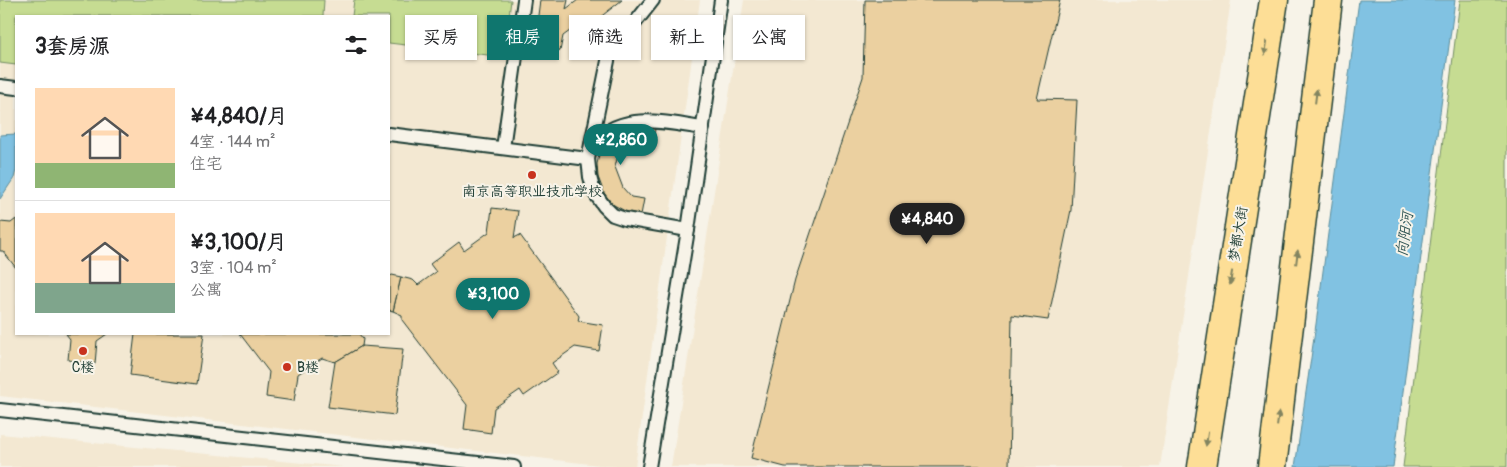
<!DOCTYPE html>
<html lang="zh">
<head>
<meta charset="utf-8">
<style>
	body { margin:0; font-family:Pangolin,"LXGW WenKai TC",sans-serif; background:#f2f2f2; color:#202124; height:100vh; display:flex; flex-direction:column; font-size:19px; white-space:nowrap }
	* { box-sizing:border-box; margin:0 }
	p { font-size:16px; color:#757577 }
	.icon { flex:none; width:28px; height:28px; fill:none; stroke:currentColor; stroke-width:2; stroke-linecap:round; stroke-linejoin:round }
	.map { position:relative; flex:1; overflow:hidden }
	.panel { position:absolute; left:15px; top:15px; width:375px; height:320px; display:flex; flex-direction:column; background:#fff; border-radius:0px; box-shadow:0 1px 4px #0004 }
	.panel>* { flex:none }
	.banner { position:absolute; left:405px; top:15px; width:475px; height:45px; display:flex; gap:10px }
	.price { position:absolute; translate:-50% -42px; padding:0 11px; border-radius:18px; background:#0f766e; color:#fff; font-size:16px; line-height:32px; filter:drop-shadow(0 1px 2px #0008) }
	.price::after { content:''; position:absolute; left:50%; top:30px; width:15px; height:11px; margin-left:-8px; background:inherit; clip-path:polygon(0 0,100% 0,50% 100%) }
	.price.active { background:#222; color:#fff }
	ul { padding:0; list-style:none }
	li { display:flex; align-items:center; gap:15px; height:125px; padding:0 20px }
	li+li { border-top:1px solid #e0e0e0 }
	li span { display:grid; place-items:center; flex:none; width:140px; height:100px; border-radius:0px; color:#555 }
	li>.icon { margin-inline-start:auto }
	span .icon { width:60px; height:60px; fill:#fffc; stroke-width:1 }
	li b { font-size:21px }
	h2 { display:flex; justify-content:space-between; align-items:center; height:60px; padding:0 20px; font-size:21px }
	.tag { padding:0 18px; border-radius:0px; background:#fff; box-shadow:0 1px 4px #0004; font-size:18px; line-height:45px }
	.tag.active { background:#0f766e; color:#fff }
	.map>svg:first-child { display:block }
	.built { fill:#f3e8d2; fill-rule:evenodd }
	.green { fill:#c6dc92; stroke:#728c63 }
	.water { fill:#81c2e2; stroke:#5a8d9c }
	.building { fill:#ebd0a0; stroke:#1f3d34 }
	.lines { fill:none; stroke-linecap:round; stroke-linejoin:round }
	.service-casing { stroke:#1f3d34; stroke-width:16 }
	.primary-casing { stroke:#1f3d34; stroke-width:31 }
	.service { stroke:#f7f3e8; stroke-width:12 }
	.primary { stroke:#fdde96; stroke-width:28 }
	.oneway { fill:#838560 }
	.poi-dot { fill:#c8321e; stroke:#f7f3e8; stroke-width:2 }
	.labels { text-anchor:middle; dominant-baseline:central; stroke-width:4; stroke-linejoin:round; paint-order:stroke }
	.poi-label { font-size:14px; fill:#1f3d34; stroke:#f7f3e8 }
	.street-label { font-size:14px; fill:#1f3d34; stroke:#f7f3e8 }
	.water-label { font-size:15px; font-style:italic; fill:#335857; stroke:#f7f3e8 }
</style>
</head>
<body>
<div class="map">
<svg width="1507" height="467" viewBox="0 0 1507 467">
	<rect width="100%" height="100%" fill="#f7f3e8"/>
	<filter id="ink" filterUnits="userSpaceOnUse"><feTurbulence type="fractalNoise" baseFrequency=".02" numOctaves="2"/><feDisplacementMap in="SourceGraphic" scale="10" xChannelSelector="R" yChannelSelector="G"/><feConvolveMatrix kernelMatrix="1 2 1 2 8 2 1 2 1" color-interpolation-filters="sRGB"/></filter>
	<g filter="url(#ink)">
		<g class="built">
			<path d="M0 0H700L635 467H616L0 396ZM16 16H389V334H16Z"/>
			<path d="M744 0H1231L1160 467H671Z"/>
			<path d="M0 434 344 467H0Z"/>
		</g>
		<g class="green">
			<path d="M0 0H324L323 16H16V65L0 63Z"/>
			<path d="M354 0H511L504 57 389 43V16H352Z"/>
			<path d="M1460 0H1507V467H1403Z"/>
		</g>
		<g class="water">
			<path d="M1359 0H1455L1393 467H1295L1316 324Z"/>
			<path d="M16 134V170L14 178 0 199V135Z"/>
		</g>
		<g class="building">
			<path d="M540 0H568L566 9 578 0H622L584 30 578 25 563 36 560 51 534 46Z"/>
			<path d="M865 0H1060L1037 99 1077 100 1071 210 1048 320 1012 315 1009 467H785L751 458 795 280 863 77Z"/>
			<path d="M628 126 655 128 653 146 634 144 623 149 617 159 615 167 623 188 631 197 644 199 641 215 625 211 612 204 604 193 598 177 597 164 600 150 607 140 616 132Z"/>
			<path d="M492 208 518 211 514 238 520 235 579 316 578 321 603 325 599 351 575 347 552 363 558 372 524 396 520 390 494 408 491 433 464 429 467 405 402 320V315L393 311 401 277 413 280 418 285 436 272 430 264 459 242 464 250 489 232Z"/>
			<path d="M16 219V268L3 251H0V222L11 223Z"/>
			<path d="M392 275 401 277 393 311 389 310V277Z"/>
			<path d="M66 334H107L97 341 95 364 68 360 70 339Z"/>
			<path d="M135 334H204L197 384 130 375Z"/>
			<path d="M240 334H359L363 339 362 346 335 362 322 358 298 374 294 401 266 397 269 372Z"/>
			<path d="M362 346 403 349 395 415 328 407 335 362Z"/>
		</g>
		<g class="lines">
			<g class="service-casing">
				<g id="service">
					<path d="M653 0 609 56 588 159 590 177 594 192 604 206 613 215 625 219 688 230"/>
					<path d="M0 86 16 88"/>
					<path d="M389 134 588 159"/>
					<path d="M592 147C618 109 665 123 703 128"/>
					<path d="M503 148 524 0"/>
					<path d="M0 410 514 467"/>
					<path d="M649 467 688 230 721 0"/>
				</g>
			</g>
			<g class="primary-casing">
				<g id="primary">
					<path d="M1202 467 1274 0"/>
					<path d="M1272 467 1328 0"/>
				</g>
			</g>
			<use href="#service" class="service"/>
			<use href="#primary" class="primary"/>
		</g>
		<defs><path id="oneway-solid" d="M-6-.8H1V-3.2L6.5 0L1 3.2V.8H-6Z" transform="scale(1.25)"/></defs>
		<g class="oneway">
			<use href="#oneway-solid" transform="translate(1266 48) rotate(99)"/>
			<use href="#oneway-solid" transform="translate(1316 96) rotate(-83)"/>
			<use href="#oneway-solid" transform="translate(1297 257) rotate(-83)"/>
			<use href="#oneway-solid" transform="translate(1231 278) rotate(99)"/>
			<use href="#oneway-solid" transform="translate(1278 419) rotate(-83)"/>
			<use href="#oneway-solid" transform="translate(1207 439) rotate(99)"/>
		</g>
	</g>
	<g class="poi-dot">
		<circle cx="532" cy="175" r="5"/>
		<circle cx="83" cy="351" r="5"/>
		<circle cx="287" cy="367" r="5"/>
	</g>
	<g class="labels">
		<g class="poi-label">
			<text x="532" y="191">南京高等职业技术学校</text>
			<text x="83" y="367">C楼</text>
			<text x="297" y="367" text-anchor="start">B楼</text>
		</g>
		<g class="street-label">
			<text transform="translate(1238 234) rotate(-81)">梦都大街</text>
		</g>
		<g class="water-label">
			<text transform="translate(1405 234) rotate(-82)">向阳河</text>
		</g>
	</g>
</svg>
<b class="price" style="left:621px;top:166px">¥2,860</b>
<b class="price active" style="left:927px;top:245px">¥4,840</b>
<b class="price" style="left:493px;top:320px">¥3,100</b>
<div class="banner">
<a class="tag">买房</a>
<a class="tag active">租房</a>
<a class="tag">筛选</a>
<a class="tag">新上</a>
<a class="tag">公寓</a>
</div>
<section class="panel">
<h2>3套房源<svg class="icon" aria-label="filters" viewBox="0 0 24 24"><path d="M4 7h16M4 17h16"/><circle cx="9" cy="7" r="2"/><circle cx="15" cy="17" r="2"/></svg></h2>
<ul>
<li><span style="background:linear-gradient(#ffd9b3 75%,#8fb573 0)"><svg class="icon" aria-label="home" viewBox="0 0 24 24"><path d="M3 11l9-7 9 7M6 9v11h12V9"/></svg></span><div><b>¥4,840/月</b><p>4室 · 144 m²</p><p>住宅</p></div></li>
<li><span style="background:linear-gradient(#ffd9b3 70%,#7fa58c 0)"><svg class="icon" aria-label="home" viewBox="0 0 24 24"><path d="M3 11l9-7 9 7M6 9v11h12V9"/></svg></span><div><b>¥3,100/月</b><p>3室 · 104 m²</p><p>公寓</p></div></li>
</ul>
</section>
</div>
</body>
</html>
